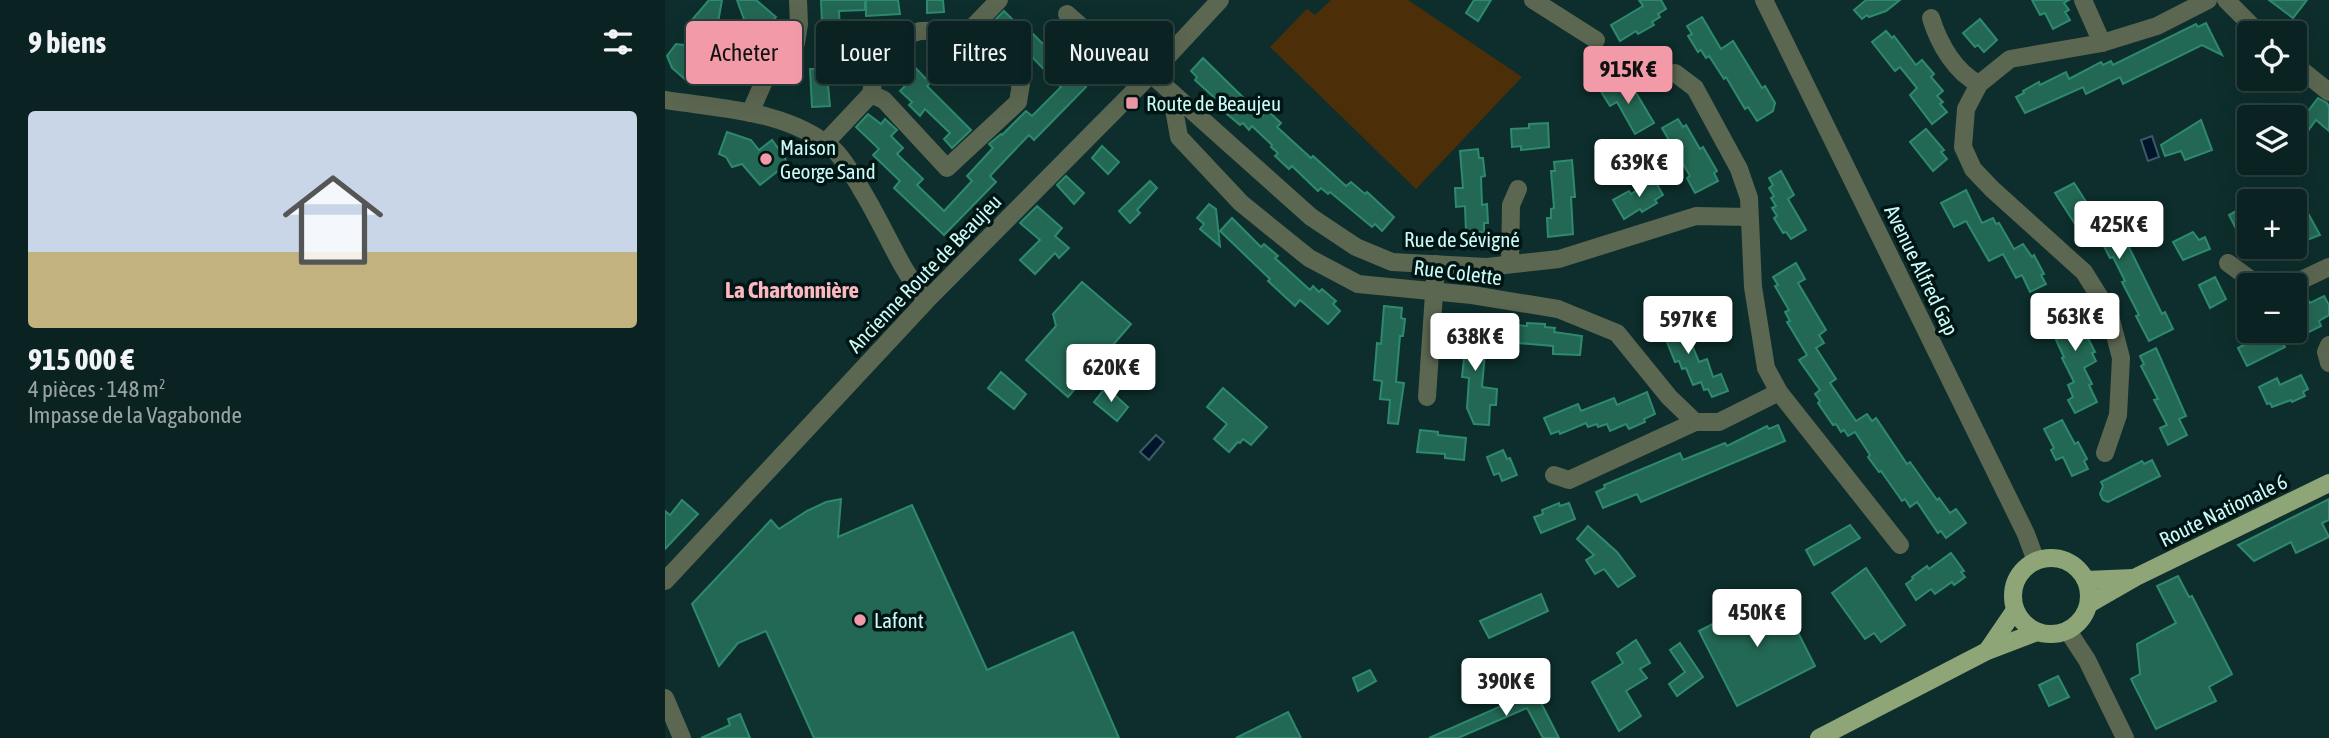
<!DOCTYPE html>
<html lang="fr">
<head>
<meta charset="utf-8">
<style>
	body { margin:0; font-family:"Asap Condensed",sans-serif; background:#132a2a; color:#f1f3f6; height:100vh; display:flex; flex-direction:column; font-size:26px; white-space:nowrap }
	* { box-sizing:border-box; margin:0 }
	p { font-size:23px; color:#99a4a5 }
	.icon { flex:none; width:38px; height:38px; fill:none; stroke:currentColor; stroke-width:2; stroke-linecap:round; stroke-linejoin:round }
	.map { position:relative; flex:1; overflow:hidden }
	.details { display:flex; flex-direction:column; background:#0a2221; width:665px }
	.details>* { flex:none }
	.banner { position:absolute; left:21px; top:21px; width:665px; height:63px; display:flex; gap:14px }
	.controls { position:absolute; left:1572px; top:21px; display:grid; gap:14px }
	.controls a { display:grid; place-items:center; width:70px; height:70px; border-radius:7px; background:#0a2221; box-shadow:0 7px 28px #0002,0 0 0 2px #2a3f3f; font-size:35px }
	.price { position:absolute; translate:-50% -60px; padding:0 16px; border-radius:7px; background:#fff; color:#222; font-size:23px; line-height:46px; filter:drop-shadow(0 2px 4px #0008) }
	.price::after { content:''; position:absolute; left:50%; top:42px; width:21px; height:16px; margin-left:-10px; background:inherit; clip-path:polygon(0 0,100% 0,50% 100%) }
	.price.active { background:#f39aa8; color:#111 }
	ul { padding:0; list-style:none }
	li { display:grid; align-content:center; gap:14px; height:371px; padding:0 28px }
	li span { display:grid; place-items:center; height:217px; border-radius:7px; color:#555 }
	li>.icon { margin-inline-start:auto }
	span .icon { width:126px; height:126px; fill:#fffc; stroke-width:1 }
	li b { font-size:30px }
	h2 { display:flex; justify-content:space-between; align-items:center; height:84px; padding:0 28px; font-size:30px }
	.chip { padding:0 24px; border-radius:7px; background:#0a2221; box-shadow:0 7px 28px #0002,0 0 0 2px #2a3f3f; font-size:24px; line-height:63px }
	.chip.active { background:#f39aa8; color:#111 }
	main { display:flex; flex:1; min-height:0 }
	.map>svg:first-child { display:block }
	.green { fill:#4c2f09 }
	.water { fill:#01152a; stroke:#3e5a68; stroke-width:2 }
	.building { fill:#236854; stroke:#2d8a6f; stroke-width:2 }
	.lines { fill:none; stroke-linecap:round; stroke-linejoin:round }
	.minor { stroke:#5c6751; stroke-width:18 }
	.major { stroke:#8ea677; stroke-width:18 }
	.poi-dot { fill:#f39aa8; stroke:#011514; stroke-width:2.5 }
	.labels { text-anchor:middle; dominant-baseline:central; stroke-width:7; stroke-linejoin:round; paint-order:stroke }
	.poi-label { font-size:21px; fill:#ccfbf7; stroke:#011514; text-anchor:start }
	.street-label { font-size:21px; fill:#ccfbf7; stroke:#011514 }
	.neighbourhood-label { font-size:23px; font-weight:bold; fill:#fcb8c1; stroke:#011514 }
</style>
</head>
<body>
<main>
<section class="details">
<h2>9 biens<svg class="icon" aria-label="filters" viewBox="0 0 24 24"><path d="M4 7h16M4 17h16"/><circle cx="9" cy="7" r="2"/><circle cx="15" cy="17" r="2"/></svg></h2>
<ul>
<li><span style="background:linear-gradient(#c9d6e8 65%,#c2b280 0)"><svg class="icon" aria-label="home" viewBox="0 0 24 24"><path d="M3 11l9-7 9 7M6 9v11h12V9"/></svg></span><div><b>915 000 €</b><p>4 pièces · 148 m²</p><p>Impasse de la Vagabonde</p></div></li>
</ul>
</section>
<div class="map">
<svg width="1664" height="738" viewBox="0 0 1664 738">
	<rect width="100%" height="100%" fill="#0d2e2c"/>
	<path class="green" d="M666 0H743L857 77 751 189 605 47 642 9 650 15Z"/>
	<g class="water">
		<path d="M1487 136 1494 157 1483 161 1476 140Z"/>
		<path d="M491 435 499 442 484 460 475 452Z"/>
	</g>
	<g class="building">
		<path d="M44 0H57L52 28 30 35 21 27Z"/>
		<path d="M72 0H91L111 17 102 27 80 22Z"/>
		<path d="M156 0H200V10L174 11 176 52 184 51V67L171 68 172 84 163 85 165 106 147 107 145 69H159Z"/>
		<path d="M201 0H233L235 14 201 16Z"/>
		<path d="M262 0H278L279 12 262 13Z"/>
		<path d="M809 0H826L813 21 801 13Z"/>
		<path d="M974 0H996L1001 9 993 14 995 17 987 22 989 25 973 34 971 31 955 41 946 25 978 6Z"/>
		<path d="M1201 0H1235L1221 11 1204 17 1202 15 1197 19 1189 10Z"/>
		<path d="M1367 0H1404L1399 3 1404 10 1400 12 1405 20 1388 29 1380 13 1375 15Z"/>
		<path d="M1604 0H1642L1628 18Z"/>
		<path d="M339 11 365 37 368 34 421 87 369 140 364 135 325 176 331 182 279 235 229 188 235 181 208 155 214 149 191 127 203 114 216 124 220 119 232 130 226 136 238 148 232 154 258 179 252 185 279 211 307 181 302 176 328 148 324 144 336 134 337 135 361 111 367 116 396 87 368 58 362 64 350 52 347 56 335 44 341 38 326 24Z"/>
		<path d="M1037 17 1056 49 1068 41 1097 88 1100 86 1110 103 1108 111 1092 121 1083 107 1080 109 1061 77 1059 79 1044 56 1041 58 1036 50 1033 52 1023 36 1027 34 1022 26Z"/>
		<path d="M1315 19 1332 40 1319 52 1313 45 1310 47 1298 33Z"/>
		<path d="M1541 23 1557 55 1537 45 1458 84 1455 77 1421 94 1418 87 1360 113 1351 97 1359 93 1358 91 1374 82 1375 85 1401 72 1404 79 1436 62 1438 65 1446 61 1448 65 1531 24 1533 27Z"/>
		<path d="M1221 31 1227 38 1229 36 1251 65 1257 60 1269 74 1266 77 1278 91 1272 96 1278 102 1275 104 1282 112 1267 124 1245 95 1252 88 1235 67 1230 71 1207 42Z"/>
		<path d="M28 42 66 74 57 85 44 82 36 63 21 80 7 68 2 56 11 44 29 46Z"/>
		<path d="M239 56 265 83 262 86 306 130 287 148 279 139 285 133 260 109 255 116 244 105 247 102 235 91 240 86 226 70Z"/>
		<path d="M538 58 597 116 602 110 616 123 612 127 646 158 648 156 681 186 686 182 700 194 702 192 729 217 717 231 710 224 707 227 665 192 663 194 656 188 653 191 627 166 624 169 610 156 613 153 606 147 607 145 587 126 584 130 578 123 575 125 562 114 564 111 530 80 532 77 526 71Z"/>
		<path d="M954 79 963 95 970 91 989 123 970 134 952 102 945 106 935 90Z"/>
		<path d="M1653 98 1662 103 1664 107V131L1651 120 1629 150V120L1636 112 1640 115Z"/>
		<path d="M1013 119 1018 127 1021 125 1035 149 1038 147 1052 171 1049 173 1053 181 1030 193 1022 178 1025 176 997 128Z"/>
		<path d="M1536 120 1547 150 1520 160 1516 151 1500 156 1496 145Z"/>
		<path d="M883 123 884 147 856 150V146L847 147 846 129 864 128V124Z"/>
		<path d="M1261 129 1279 150 1276 152 1282 159 1268 171 1245 142Z"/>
		<path d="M62 132 86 140 94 150 107 140 113 148 117 149 122 164 95 185 77 164 67 167 61 157 54 154Z"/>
		<path d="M437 146 454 162 443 174 427 158Z"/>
		<path d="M813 149 814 158H818L820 176 816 177 817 205 822 204 823 223H819V232L801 233 800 206 791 207 790 188H798L795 151Z"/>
		<path d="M907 160 910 197H906L908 234 883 237 882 218H886V209L889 208 886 171H890L889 162Z"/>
		<path d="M1116 171 1129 195 1123 199 1141 230 1126 239 1121 232 1118 233 1109 218 1112 216 1107 208 1111 206 1106 198 1109 196 1104 188 1108 185 1104 178Z"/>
		<path d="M401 176 419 193 409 204 392 185Z"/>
		<path d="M989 179 998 195 990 200 992 203 977 212 975 209 959 219 948 200 964 191 966 194Z"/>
		<path d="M485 181 492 188 472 210 475 213 465 223 454 211Z"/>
		<path d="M1409 183 1429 214 1436 211 1444 227 1452 223 1497 314 1500 312 1508 329 1484 341 1471 316 1474 315 1457 282 1460 281 1448 257 1445 258 1432 233 1429 235 1424 227 1421 229 1417 221 1410 224 1390 193Z"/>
		<path d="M1301 190 1317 223 1328 218 1331 224 1334 223 1349 249 1358 244 1367 257 1369 255 1379 274 1376 275 1381 284 1365 292 1357 275 1351 278 1338 254 1324 261 1301 221 1289 227 1276 203Z"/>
		<path d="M544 204 551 209 555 246 535 229 539 224 532 218Z"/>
		<path d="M1584 204V254L1564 215Z"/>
		<path d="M372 206 397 228 390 236 404 248 394 258 390 253 370 274 355 260 375 240 355 223Z"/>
		<path d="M1644 215 1655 235 1629 245V223Z"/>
		<path d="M567 218 596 247 599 244 613 256 610 258 645 290 648 286 654 292 657 289 671 301 668 304 675 311 663 324 635 300 630 306 603 281 605 279 555 231Z"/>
		<path d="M1528 232 1534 240 1540 237 1545 249 1518 260 1508 242Z"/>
		<path d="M1131 263 1140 279 1133 283 1161 330 1154 335 1159 343 1151 348 1171 379 1165 383 1191 421 1202 414 1207 421 1211 418 1242 464 1245 462 1272 500 1274 498 1285 513 1291 509 1301 523 1281 538 1276 531 1273 533 1252 502 1245 507 1240 499 1237 501 1216 471 1214 472 1203 457 1205 455 1190 432 1183 436 1179 430 1176 432 1171 424 1168 425 1153 403 1155 401 1150 394 1155 390 1134 360 1142 355 1122 322 1125 321 1120 312 1124 310 1110 286 1113 285 1108 277Z"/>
		<path d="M1550 277 1561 299 1545 308 1534 285Z"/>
		<path d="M417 282 466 324 403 397 361 360 391 326 388 314Z"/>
		<path d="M1401 294 1405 302 1408 301 1416 318 1413 319 1430 352 1427 353 1431 361 1419 368 1427 384 1424 385 1432 402 1410 413 1403 400 1408 397 1403 385 1409 382 1397 358 1399 357 1391 340 1401 335 1385 302Z"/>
		<path d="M1659 296 1664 305V315L1654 321 1656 326 1642 333 1629 305 1642 298 1645 303Z"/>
		<path d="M719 306 737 308 736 318 740 319 738 336H735L731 382 739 383 733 424 723 423 725 400 715 399 717 381 709 380 712 343 716 344Z"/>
		<path d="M1006 314 1013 331 1020 328 1034 362 1042 359 1048 377 1056 374 1063 391 1047 397 1043 389 1039 390 1036 382 1028 385 1021 368 1017 369 1014 361 1010 362 1000 337 993 340 985 322Z"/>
		<path d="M797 321 816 323 814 341 821 342 817 387 832 389 831 405H825L824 425 809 424 802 408 804 378 797 377 799 358H794L795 349H791L793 331H796Z"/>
		<path d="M862 323 880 324V327L890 328 889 332 917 336 915 355 888 354V346L852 343 853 325 862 326Z"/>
		<path d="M1605 331H1612L1620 347 1582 366 1573 348Z"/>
		<path d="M1491 348 1521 416 1514 419 1522 435 1503 445 1495 428 1502 425 1489 400 1493 399 1476 366 1479 364 1475 356Z"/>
		<path d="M336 372 361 394 349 409 323 388Z"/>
		<path d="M1636 375 1643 389 1638 392 1640 396 1627 402 1626 400 1607 407 1605 403 1602 404 1594 387 1612 378 1615 385Z"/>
		<path d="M441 387 463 407 452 421 429 402Z"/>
		<path d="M558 388 602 427 586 445 578 439 575 443 573 442 564 452 549 439 562 424 542 407Z"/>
		<path d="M982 392 990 414 979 419 980 422 964 429 961 424 945 431 942 424 933 427 932 424 923 427 921 423 895 434 894 431 886 434 879 418 913 404 916 411 949 398 952 405Z"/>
		<path d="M1397 420 1410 444 1413 442 1422 459 1419 461 1423 469 1407 476 1398 457 1391 460 1386 450 1389 448 1379 429Z"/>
		<path d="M1113 425 1120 441 976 502 972 494 938 508 931 492 940 488 939 485 1015 453 1018 460 1060 443 1062 446 1102 426 1104 429Z"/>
		<path d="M755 430 773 432V435L801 438 799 460 780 458V454L752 452Z"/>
		<path d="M838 450 842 459 845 458 852 475 837 481 834 473 829 475 822 457Z"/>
		<path d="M1487 460 1495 476 1443 502 1438 500 1435 494 1438 486 1436 482 1477 461 1479 464Z"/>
		<path d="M176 499 173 537 247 505 322 670 408 632 454 738H149L101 631 73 643 54 666 27 604 106 520 114 529 142 511 161 502Z"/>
		<path d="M1664 499V520L1657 523 1664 537 1631 553 1626 542 1589 561 1573 545Z"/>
		<path d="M17 500 33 514 0 549V511L5 515Z"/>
		<path d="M894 503 895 506 904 503 910 519 876 533 869 517 878 514 877 510Z"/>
		<path d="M1185 525 1195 538 1149 565 1141 550Z"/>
		<path d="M923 526 952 552 970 576 953 587 939 569 930 574 921 560 929 555 912 539Z"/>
		<path d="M1286 553 1299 571 1296 572 1300 577 1289 585 1287 582 1270 594 1266 589 1251 600 1241 584 1248 579 1247 577 1262 566 1264 569Z"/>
		<path d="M1201 568 1240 625 1216 642 1209 633 1200 639 1167 593Z"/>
		<path d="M1513 576 1524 597 1527 596 1567 674 1544 687 1551 701 1491 729 1466 679 1475 674 1472 644 1511 623 1492 586Z"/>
		<path d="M1112 591 1150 666 1072 706 1034 631Z"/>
		<path d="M876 594 883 611 824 638 815 621Z"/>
		<path d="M971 640 985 663 975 669 982 678 961 691 976 716 954 731 927 682 958 663 952 653Z"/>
		<path d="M1015 643 1038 677 1012 696 1004 684 1020 672 1005 650Z"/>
		<path d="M705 670 711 681 693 691 688 678Z"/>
		<path d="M1393 676 1404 697 1384 706 1374 685Z"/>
		<path d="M870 691 894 738H878L862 708 793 738H764Z"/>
		<path d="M623 712 636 738H571Z"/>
		<path d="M75 714 85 738H36L65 725 63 719Z"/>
	</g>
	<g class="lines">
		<g class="minor">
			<path d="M868 0 931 40"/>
			<path d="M1099 0 1361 534 1371 561"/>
			<path d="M1418 0 1437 43"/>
			<path d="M1561 0 1594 33"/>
			<path d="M402 14 478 81"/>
			<path d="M1266 18C1274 44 1290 72 1314 84"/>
			<path d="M305 30 334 0"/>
			<path d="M75 48 90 66 99 81"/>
			<path d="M1629 64 1664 92"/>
			<path d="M1010 73 1030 88 1074 169 1084 198 1088 287 1101 368 1114 392 1235 545"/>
			<path d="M486 74 646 217 691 247 727 262 822 267 894 259 1031 216 1084 217"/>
			<path d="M506 92 514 137 576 203 644 258 693 284 807 295 893 309 952 333 1004 397 1030 422H1054L1114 392"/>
			<path d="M0 100C56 109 124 110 169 150 179 159 189 177 196 189 219 226 234 267 261 301"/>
			<path d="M85 113 99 81 131 43 134 24 133 0"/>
			<path d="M159 144 206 94 209 76 217 59 243 35 255 31 305 30 356 84 353 102 282 168 219 100 206 94"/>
			<path d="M1563 263 1593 285"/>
			<path d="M845 264 846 205 853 189"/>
			<path d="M1626 285 1664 267"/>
			<path d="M1664 345 1661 352 1664 363"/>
			<path d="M762 397 771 264"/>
			<path d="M1440 453 1453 415 1456 358 1444 312 1419 272 1327 189 1308 169 1298 147 1301 109 1314 84 1345 59 1437 43 1492 26 1543 0"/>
			<path d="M889 475 904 480 1030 422"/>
			<path d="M0 581 261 301 486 74 555 0"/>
			<path d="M1403 631 1422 660 1460 738"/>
			<path d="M0 698 17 738"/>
		</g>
		<g class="major">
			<circle cx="1386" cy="596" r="38"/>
			<path d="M1421 580 1468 578"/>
			<path d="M1424 604 1471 577 1664 483"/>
			<path d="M1322 651 1350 610"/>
			<path d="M1154 738 1322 651 1372 632"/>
		</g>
	</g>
	<g class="poi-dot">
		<rect x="460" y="96" width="14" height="14" rx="3.5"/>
		<circle cx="101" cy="159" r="7"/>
		<circle cx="195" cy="620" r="7"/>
	</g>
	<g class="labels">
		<g class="poi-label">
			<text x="481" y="103">Route de Beaujeu</text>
			<text x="115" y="147">Maison<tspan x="115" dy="24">George Sand</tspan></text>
			<text x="209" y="620">Lafont</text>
		</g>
		<g class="street-label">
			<text x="797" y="239">Rue de Sévigné</text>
			<text transform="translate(1257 270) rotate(64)">Avenue Alfred Gap</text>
			<text transform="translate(793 272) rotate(7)">Rue Colette</text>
			<text transform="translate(259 273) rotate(-46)">Ancienne Route de Beaujeu</text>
			<text transform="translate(1558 510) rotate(-26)">Route Nationale 6</text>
		</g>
		<g class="neighbourhood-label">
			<text x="127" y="290">La Chartonnière</text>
		</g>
	</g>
</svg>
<div class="controls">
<a><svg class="icon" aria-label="locate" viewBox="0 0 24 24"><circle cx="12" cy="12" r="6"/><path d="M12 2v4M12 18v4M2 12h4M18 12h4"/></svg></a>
<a><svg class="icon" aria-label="layers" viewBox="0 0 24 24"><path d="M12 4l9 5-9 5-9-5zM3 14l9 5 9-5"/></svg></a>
<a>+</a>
<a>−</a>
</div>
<b class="price active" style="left:963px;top:106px">915K €</b>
<b class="price" style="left:974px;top:199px">639K €</b>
<b class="price" style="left:1454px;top:261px">425K €</b>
<b class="price" style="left:1410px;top:353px">563K €</b>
<b class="price" style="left:1023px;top:356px">597K €</b>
<b class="price" style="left:810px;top:373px">638K €</b>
<b class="price" style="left:446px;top:404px">620K €</b>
<b class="price" style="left:1092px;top:649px">450K €</b>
<b class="price" style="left:841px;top:718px">390K €</b>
<div class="banner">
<a class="chip active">Acheter</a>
<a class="chip">Louer</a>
<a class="chip">Filtres</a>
<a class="chip">Nouveau</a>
</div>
</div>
</main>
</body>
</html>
